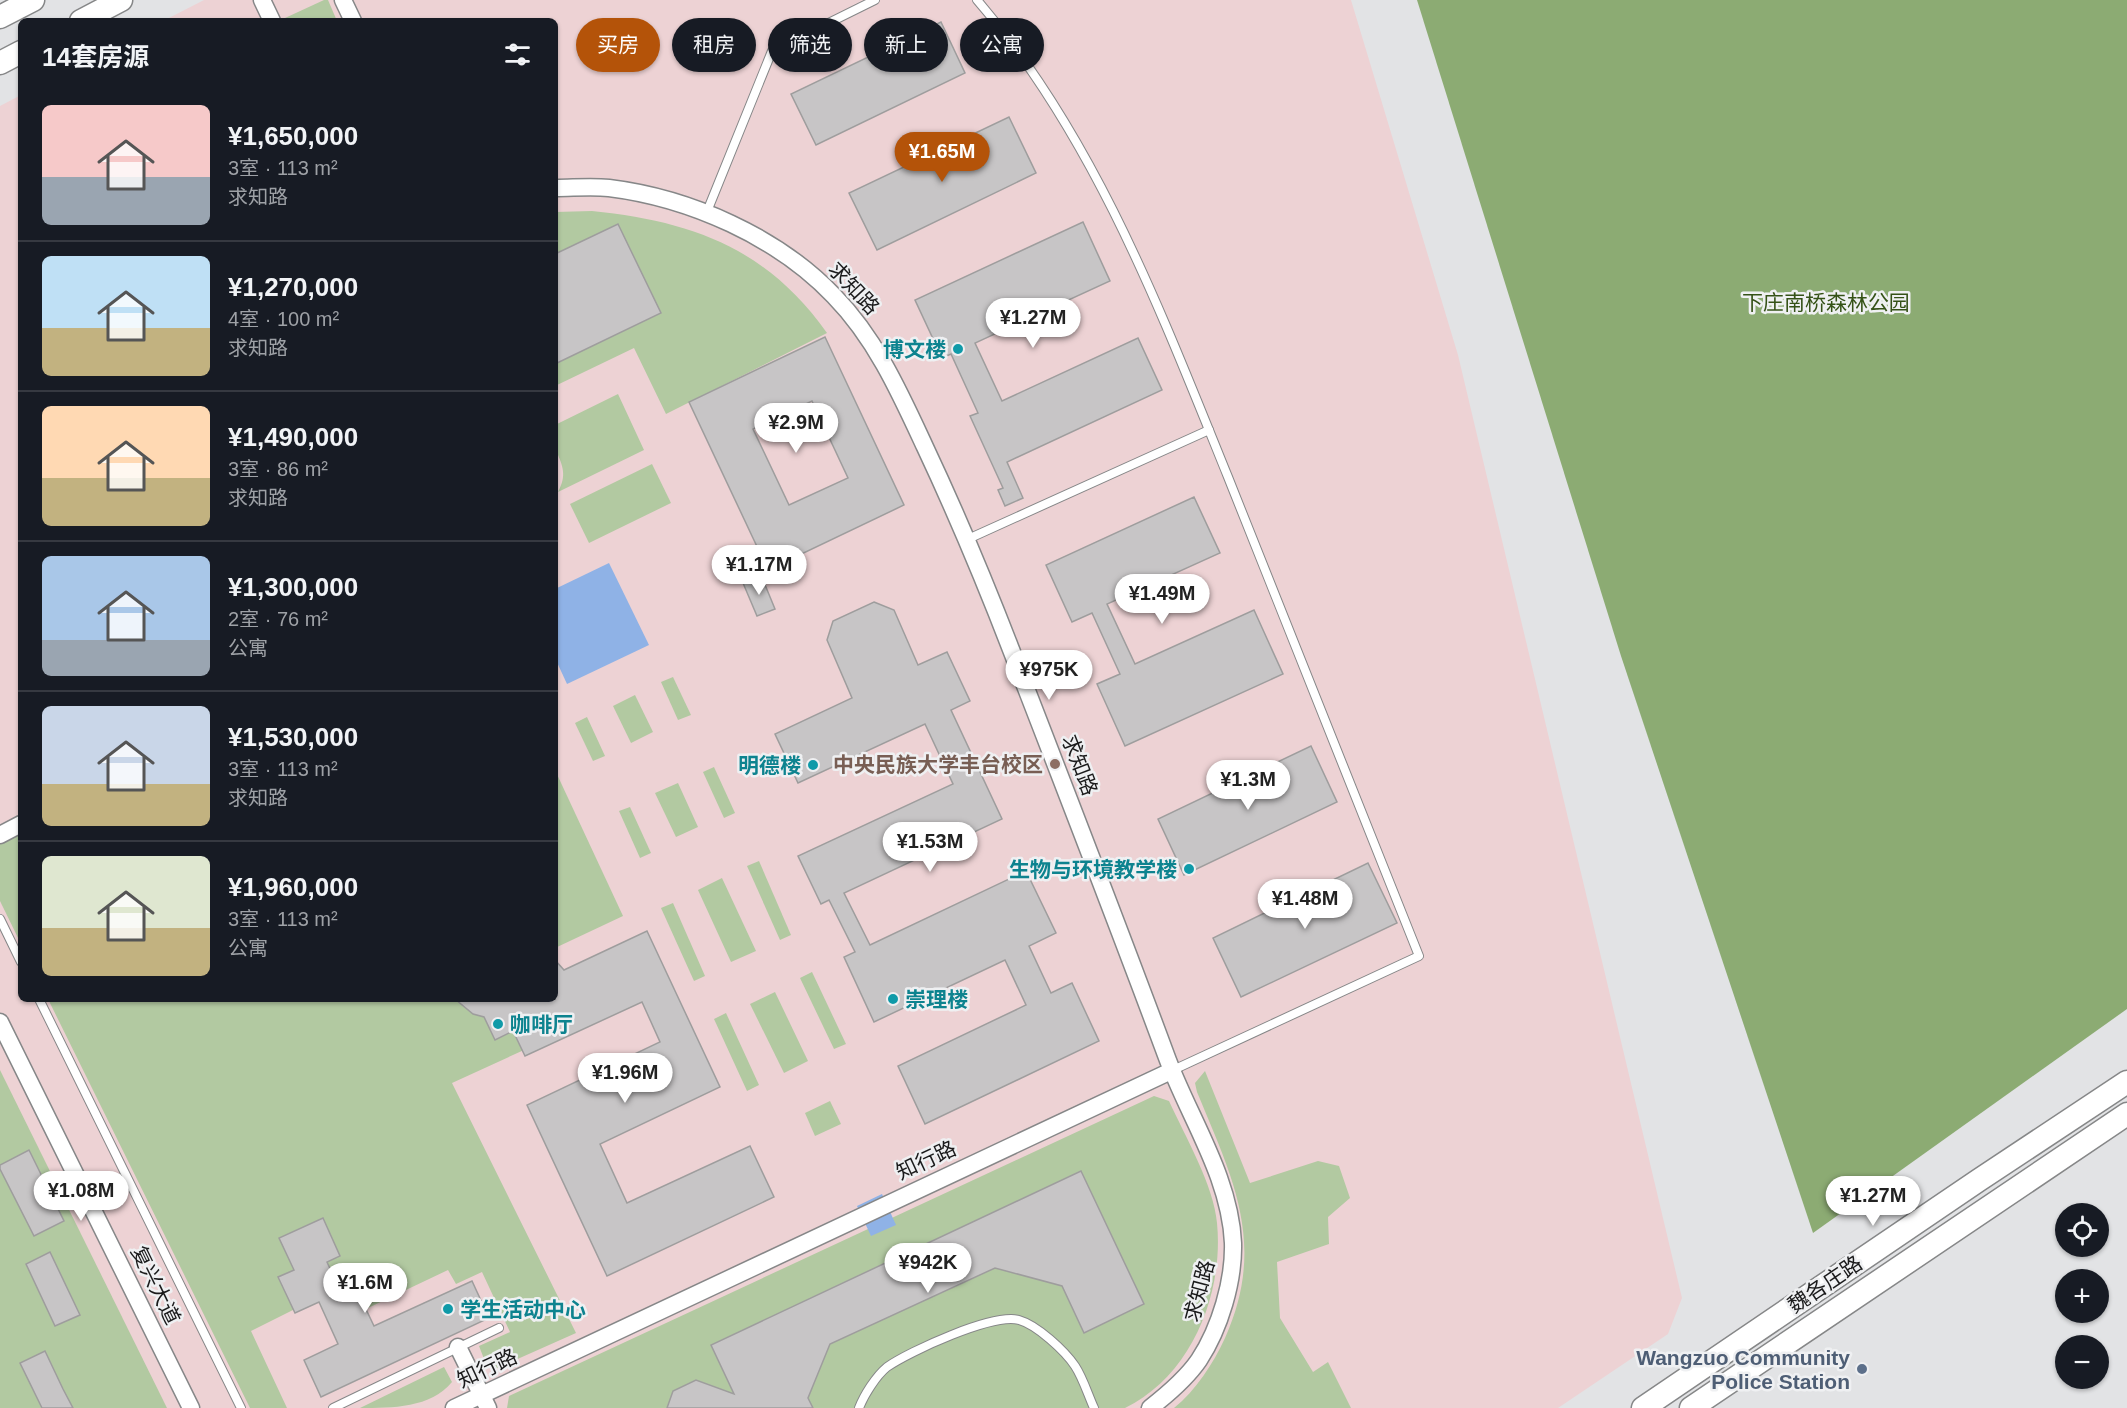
<!DOCTYPE html>
<html lang="zh">
<head>
<meta charset="utf-8">
<style>
	body { margin:0; font-family:Arial,"Noto Sans SC",sans-serif; background:#20242c; color:#f1f3f6; height:100vh; display:flex; flex-direction:column; font-size:22px; white-space:nowrap }
	* { box-sizing:border-box; margin:0 }
	p { font-size:20px; color:#9ea1a6 }
	.icon { flex:none; width:33px; height:33px; fill:none; stroke:currentColor; stroke-width:2; stroke-linecap:round; stroke-linejoin:round }
	.map { position:relative; flex:1; overflow:hidden }
	.side { position:absolute; left:18px; top:18px; width:540px; height:984px; display:flex; flex-direction:column; background:#171b24; border-radius:9px; box-shadow:0 2px 4px #0004 }
	.side>* { flex:none }
	.hud { position:absolute; left:576px; top:18px; width:570px; height:54px; display:flex; gap:12px }
	.buttons { position:absolute; left:2055px; top:1203px; display:grid; gap:12px }
	.buttons a { display:grid; place-items:center; width:54px; height:54px; border-radius:50%; background:#171b24; box-shadow:0 2px 4px #0004; font-size:30px }
	.price { position:absolute; translate:-50% -51px; padding:0 14px; border-radius:21px; background:#fff; color:#222; font-size:20px; line-height:39px; filter:drop-shadow(0 2px 3px #0008) }
	.price::after { content:''; position:absolute; left:50%; top:36px; width:18px; height:14px; margin-left:-9px; background:inherit; clip-path:polygon(0 0,100% 0,50% 100%) }
	.price.on { background:#b45309; color:#fff }
	ul { padding:0; list-style:none }
	li { display:flex; align-items:center; gap:18px; height:150px; padding:0 24px }
	li+li { border-top:2px solid #363941 }
	li span { display:grid; place-items:center; flex:none; width:168px; height:120px; border-radius:9px; color:#555 }
	li>.icon { margin-inline-start:auto }
	span .icon { width:72px; height:72px; fill:#fffc; stroke-width:1 }
	li b { font-size:26px }
	h2 { display:flex; justify-content:space-between; align-items:center; height:72px; padding:0 24px; font-size:26px }
	.chip { padding:0 21px; border-radius:27px; background:#171b24; box-shadow:0 2px 4px #0004; font-size:21px; line-height:54px }
	.chip.on { background:#b45309; color:#fff }
	.map>svg:first-child { display:block }
	.education { fill:#edd2d4 }
	.green { fill:#b2c9a1 }
	.forest { fill:#8cab73 }
	.water { fill:#8fb2e6 }
	.building { fill:#c7c5c6; stroke:#9e9d9d; stroke-width:1.5; fill-rule:evenodd }
	.lines { fill:none; stroke-linecap:round; stroke-linejoin:round }
	.lane-casing { stroke:#868788; stroke-width:10 }
	.street-casing { stroke:#868788; stroke-width:19 }
	.secondary-casing { stroke:#868788; stroke-width:25 }
	.lane { stroke:#fff; stroke-width:8 }
	.street { stroke:#fff; stroke-width:16 }
	.secondary { stroke:#fff; stroke-width:22 }
	.culture-dot { fill:#0f9aa8; stroke:#eff0f2; stroke-width:2 }
	.education-dot { fill:#8d6e63; stroke:#eff0f2; stroke-width:2 }
	.service-dot { fill:#5c6f8a; stroke:#eff0f2; stroke-width:2 }
	.labels { text-anchor:middle; dominant-baseline:central; stroke-width:5; stroke-linejoin:round; paint-order:stroke }
	.street-label { font-size:21px; fill:#1a1a1b; stroke:#eff0f2 }
	.park-label { font-size:21px; fill:#355217; stroke:#eff0f2 }
	.culture-label { font-size:21px; font-weight:bold; fill:#0d838f; stroke:#eff0f2; text-anchor:end }
	.education-label { font-size:21px; font-weight:bold; fill:#785e54; stroke:#eff0f2; text-anchor:end }
	.service-label { font-size:21px; font-weight:bold; fill:#4e5e75; stroke:#eff0f2; text-anchor:end }
</style>
</head>
<body>
<div class="map">
<svg width="2127" height="1408" viewBox="0 0 2127 1408">
	<rect width="100%" height="100%" fill="#e2e3e5"/>
	<path class="education" d="M204 0H1351L1458 355 1682 1298 1668 1334 1558 1408H0V106L21 95V999H555V21H163Z"/>
	<g class="green">
		<path d="M324 0H328L337 21H286L285 18Z"/>
		<path d="M592 211C691 221 767 248 827 333L666 414 634 348 555 386V212Z"/>
		<path d="M618 394 644 450 558 492C567 475 563 467 556 450 553 443 555 432 555 425Z"/>
		<path d="M652 464 671 503 589 543 570 504Z"/>
		<path d="M673 677 691 715 678 720 661 682Z"/>
		<path d="M635 695 653 732 631 743 613 706Z"/>
		<path d="M587 717 605 756 593 761 575 723Z"/>
		<path d="M714 767 735 813 724 818 703 772Z"/>
		<path d="M555 770 623 916 555 948Z"/>
		<path d="M678 783 698 827 676 837 655 793Z"/>
		<path d="M630 807 651 853 640 858 619 811Z"/>
		<path d="M21 834V944L0 901V844Z"/>
		<path d="M759 861 791 935 780 940 747 866Z"/>
		<path d="M722 878 756 951 731 962 698 890Z"/>
		<path d="M673 903 705 976 694 981 661 908Z"/>
		<path d="M812 972 846 1044 834 1049 800 978Z"/>
		<path d="M775 992 808 1061 784 1073 750 1004Z"/>
		<path d="M48 999H514L535 1045 452 1083 576 1333 497 1368 486 1364 479 1346 510 1332 482 1272 456 1284 448 1270 349 1317 325 1294 251 1331 287 1408H250Z"/>
		<path d="M726 1013 759 1085 747 1091 714 1019Z"/>
		<path d="M0 1070 167 1408H0Z"/>
		<path d="M1205 1071 1250 1183 1318 1161 1339 1166 1350 1198 1328 1217 1329 1244 1277 1262 1280 1318 1313 1372 1328 1362 1351 1408H1174C1196 1390 1213 1364 1225 1338 1267 1244 1233 1179 1197 1092L1195 1083Z"/>
		<path d="M1154 1096 1169 1101C1185 1136 1214 1186 1217 1223 1224 1294 1191 1376 1125 1408H507L509 1396Z"/>
		<path d="M830 1101 841 1124 815 1136 805 1113Z"/>
		<path d="M444 1367 452 1382C431 1408 392 1408 360 1408Z"/>
	</g>
	<path class="forest" d="M1417 0H2127V1009L1813 1233 1621 656Z"/>
	<g class="water">
		<path d="M609 563 649 645 567 684 555 658V589Z"/>
		<path d="M882 1194 896 1225 871 1236 857 1206Z"/>
	</g>
	<g class="building">
		<path d="M941 22 965 73 816 145 791 94Z"/>
		<path d="M1009 117 1036 173 877 250 849 193Z"/>
		<path d="M1083 222 1110 281 975 343 1002 401 1138 338 1162 390 1007 462 1023 498 1005 506 998 490 1003 488 970 416 978 413 951 354 942 358 915 300Z"/>
		<path d="M618 224 661 313 555 364V254Z"/>
		<path d="M825 337 904 505 768 570 689 402ZM812 401 848 478 789 505 753 429Z"/>
		<path d="M1194 497 1220 553 1107 604 1135 664 1254 610 1283 674 1125 746 1097 684 1120 674 1092 613 1072 622 1046 565Z"/>
		<path d="M761 575 775 609 757 616 743 583Z"/>
		<path d="M874 602 894 610 918 665 947 652 970 701 951 710 1002 819 844 893 870 945 1026 871 1056 933 1029 946 1051 993 1072 983 1099 1041 925 1124 898 1066 1026 1005 1005 960 874 1022 844 957 855 952 829 900 821 904 798 856 953 784 925 724 798 783 775 734 852 698 827 640 833 621Z"/>
		<path d="M1311 746 1337 802 1184 875 1158 819Z"/>
		<path d="M1368 863 1397 923 1241 997 1213 938Z"/>
		<path d="M647 931 720 1087 600 1144 627 1203 750 1146 774 1197 607 1276 527 1105 660 1042 642 1002 525 1056 513 1031 495 1040 484 1017 473 1014 455 999H555V960L564 970Z"/>
		<path d="M29 1150 64 1221 34 1236 0 1169V1165Z"/>
		<path d="M1081 1171 1144 1304 1084 1333 1062 1286 995 1268 830 1344 808 1398 813 1408H667L673 1391 696 1380 734 1394 711 1345Z"/>
		<path d="M323 1218 340 1256 327 1262 339 1288 353 1282 374 1326 472 1281 489 1318 321 1397 304 1360 338 1344 319 1302 295 1313 278 1277 294 1270 279 1238Z"/>
		<path d="M50 1252 80 1315 55 1326 26 1264Z"/>
		<path d="M45 1351 63 1389 73 1408H42L20 1363Z"/>
	</g>
	<g class="lines">
		<g class="lane-casing">
			<g id="lane">
				<path d="M977 0C1095 137 1161 312 1228 477 1293 636 1356 796 1419 956L1171 1071"/>
				<path d="M706 214 772 51 875 0"/>
				<path d="M968 539 1209 430"/>
				<path d="M0 919 21 962"/>
				<path d="M39 999 241 1408"/>
				<path d="M333 1408 499 1328"/>
				<path d="M859 1408C864 1395 876 1376 887 1367 910 1351 993 1313 1019 1320 1037 1325 1065 1351 1075 1366 1083 1378 1088 1395 1094 1408"/>
			</g>
		</g>
		<g class="street-casing">
			<g id="street">
				<path d="M262 0 272 21"/>
				<path d="M343 0 353 21"/>
				<path d="M555 188C573 188 591 186 609 188 690 198 778 237 834 296 876 339 900 393 925 447 957 515 985 582 1012 652 1064 786 1116 920 1166 1055 1188 1116 1230 1176 1233 1243 1234 1281 1220 1328 1199 1360 1186 1379 1168 1394 1150 1408"/>
				<path d="M0 835 21 824"/>
				<path d="M0 1022 191 1408"/>
				<path d="M458 1347 488 1408"/>
				<path d="M454 1408 1171 1071"/>
			</g>
		</g>
		<g class="secondary-casing">
			<g id="secondary">
				<path d="M0 17 33 0"/>
				<path d="M81 21 121 0"/>
				<path d="M0 63 21 52"/>
				<path d="M1643 1408 1979 1180 2127 1082"/>
				<path d="M1691 1408 2127 1114"/>
			</g>
		</g>
		<use href="#lane" class="lane"/>
		<use href="#street" class="street"/>
		<use href="#secondary" class="secondary"/>
	</g>
	<g class="culture-dot">
		<circle cx="958" cy="349" r="6"/>
		<circle cx="813" cy="765" r="6"/>
		<circle cx="1189" cy="869" r="6"/>
		<circle cx="893" cy="999" r="6"/>
		<circle cx="498" cy="1024" r="6"/>
		<circle cx="448" cy="1309" r="6"/>
	</g>
	<circle class="education-dot" cx="1055" cy="764" r="6"/>
	<circle class="service-dot" cx="1862" cy="1369" r="6"/>
	<g class="labels">
		<g class="street-label">
			<text transform="translate(854 288) rotate(47)">求知路</text>
			<text transform="translate(1080 765) rotate(69)">求知路</text>
			<text transform="translate(926 1160) rotate(-25)">知行路</text>
			<text transform="translate(1825 1284) rotate(-34)">魏各庄路</text>
			<text transform="translate(156 1285) rotate(64)">复兴大道</text>
			<text transform="translate(1199 1291) rotate(-75)">求知路</text>
			<text transform="translate(487 1368) rotate(-25)">知行路</text>
		</g>
		<g class="park-label">
			<text x="1826" y="302">下庄南桥森林公园</text>
		</g>
		<g class="culture-label">
			<text x="946" y="349">博文楼</text>
			<text x="801" y="765">明德楼</text>
			<text x="1177" y="869">生物与环境教学楼</text>
			<text x="905" y="999" text-anchor="start">崇理楼</text>
			<text x="510" y="1024" text-anchor="start">咖啡厅</text>
			<text x="460" y="1309" text-anchor="start">学生活动中心</text>
		</g>
		<g class="education-label">
			<text x="1043" y="764">中央民族大学丰台校区</text>
		</g>
		<g class="service-label">
			<text x="1850" y="1357">Wangzuo Community<tspan x="1850" dy="24">Police Station</tspan></text>
		</g>
	</g>
</svg>
<div class="buttons">
<a><svg class="icon" aria-label="locate" viewBox="0 0 24 24"><circle cx="12" cy="12" r="6"/><path d="M12 2v4M12 18v4M2 12h4M18 12h4"/></svg></a>
<a>+</a>
<a>−</a>
</div>
<b class="price on" style="left:942px;top:183px">¥1.65M</b>
<b class="price" style="left:1033px;top:349px">¥1.27M</b>
<b class="price" style="left:796px;top:454px">¥2.9M</b>
<b class="price" style="left:759px;top:596px">¥1.17M</b>
<b class="price" style="left:1162px;top:625px">¥1.49M</b>
<b class="price" style="left:1049px;top:701px">¥975K</b>
<b class="price" style="left:1248px;top:811px">¥1.3M</b>
<b class="price" style="left:930px;top:873px">¥1.53M</b>
<b class="price" style="left:1305px;top:930px">¥1.48M</b>
<b class="price" style="left:625px;top:1104px">¥1.96M</b>
<b class="price" style="left:81px;top:1222px">¥1.08M</b>
<b class="price" style="left:1873px;top:1227px">¥1.27M</b>
<b class="price" style="left:928px;top:1294px">¥942K</b>
<b class="price" style="left:365px;top:1314px">¥1.6M</b>
<div class="hud">
<a class="chip on">买房</a>
<a class="chip">租房</a>
<a class="chip">筛选</a>
<a class="chip">新上</a>
<a class="chip">公寓</a>
</div>
<section class="side">
<h2>14套房源<svg class="icon" aria-label="filters" viewBox="0 0 24 24"><path d="M4 7h16M4 17h16"/><circle cx="9" cy="7" r="2"/><circle cx="15" cy="17" r="2"/></svg></h2>
<ul>
<li><span style="background:linear-gradient(#f6c9c9 60%,#9aa5b1 0)"><svg class="icon" aria-label="home" viewBox="0 0 24 24"><path d="M3 11l9-7 9 7M6 9v11h12V9"/></svg></span><div><b>¥1,650,000</b><p>3室 · 113 m²</p><p>求知路</p></div></li>
<li><span style="background:linear-gradient(#bfe0f5 60%,#c2b280 0)"><svg class="icon" aria-label="home" viewBox="0 0 24 24"><path d="M3 11l9-7 9 7M6 9v11h12V9"/></svg></span><div><b>¥1,270,000</b><p>4室 · 100 m²</p><p>求知路</p></div></li>
<li><span style="background:linear-gradient(#ffd9b3 60%,#c2b280 0)"><svg class="icon" aria-label="home" viewBox="0 0 24 24"><path d="M3 11l9-7 9 7M6 9v11h12V9"/></svg></span><div><b>¥1,490,000</b><p>3室 · 86 m²</p><p>求知路</p></div></li>
<li><span style="background:linear-gradient(#a9c7e8 70%,#9aa5b1 0)"><svg class="icon" aria-label="home" viewBox="0 0 24 24"><path d="M3 11l9-7 9 7M6 9v11h12V9"/></svg></span><div><b>¥1,300,000</b><p>2室 · 76 m²</p><p>公寓</p></div></li>
<li><span style="background:linear-gradient(#c9d6e8 65%,#c2b280 0)"><svg class="icon" aria-label="home" viewBox="0 0 24 24"><path d="M3 11l9-7 9 7M6 9v11h12V9"/></svg></span><div><b>¥1,530,000</b><p>3室 · 113 m²</p><p>求知路</p></div></li>
<li><span style="background:linear-gradient(#dfe7d0 60%,#c2b280 0)"><svg class="icon" aria-label="home" viewBox="0 0 24 24"><path d="M3 11l9-7 9 7M6 9v11h12V9"/></svg></span><div><b>¥1,960,000</b><p>3室 · 113 m²</p><p>公寓</p></div></li>
</ul>
</section>
</div>
</body>
</html>
